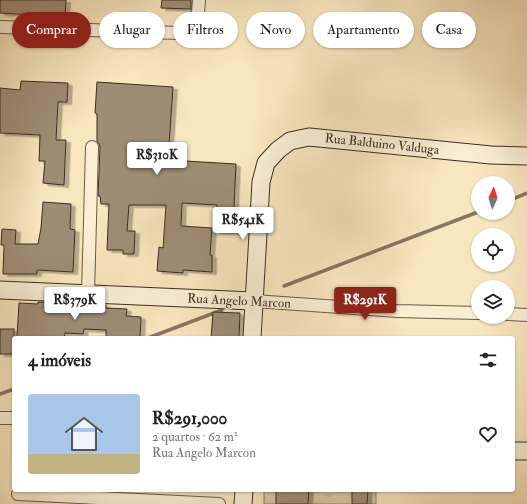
<!DOCTYPE html>
<html lang="pt">
<head>
<meta charset="utf-8">
<style>
	body { margin:0; font-family:"IM FELL Double Pica",serif; background:#f6f6f6; color:#202124; height:100vh; display:flex; flex-direction:column; font-size:15px; white-space:nowrap }
	* { box-sizing:border-box; margin:0 }
	p { font-size:13px; color:#757577 }
	.icon { flex:none; width:22px; height:22px; fill:none; stroke:currentColor; stroke-width:2; stroke-linecap:round; stroke-linejoin:round }
	.map { position:relative; flex:1; overflow:hidden }
	.side { position:absolute; left:12px; top:336px; width:503px; height:156px; display:flex; flex-direction:column; background:#fff; border-radius:4px; box-shadow:0 1px 3px #0004 }
	.side>* { flex:none }
	.top-card { position:absolute; left:12px; top:12px; width:503px; height:36px; display:flex; gap:8px }
	.needle { width:26px; rotate:4deg }
	.buttons { position:absolute; left:471px; top:176px; display:grid; gap:8px }
	.buttons a { display:grid; place-items:center; width:44px; height:44px; border-radius:50%; background:#fff; box-shadow:0 1px 3px #0004; font-size:20px }
	.price { position:absolute; translate:-50% -34px; padding:0 9px; border-radius:4px; background:#fff; color:#222; font-size:13px; line-height:26px; filter:drop-shadow(0 1px 2px #0008) }
	.price::after { content:''; position:absolute; left:50%; top:24px; width:12px; height:9px; margin-left:-6px; background:inherit; clip-path:polygon(0 0,100% 0,50% 100%) }
	.price.selected { background:#8f2418; color:#fff }
	ul { padding:0; list-style:none }
	li { display:flex; align-items:center; gap:12px; height:100px; padding:0 16px }
	li+li { border-top:1px solid #e0e0e0 }
	li span { display:grid; place-items:center; flex:none; width:112px; height:80px; border-radius:4px; color:#555 }
	li>.icon { margin-inline-start:auto }
	span .icon { width:48px; height:48px; fill:#fffc; stroke-width:1 }
	li b { font-size:17px }
	h2 { display:flex; justify-content:space-between; align-items:center; height:48px; padding:0 16px; font-size:17px }
	.tag { padding:0 14px; border-radius:18px; background:#fff; box-shadow:0 1px 3px #0004; font-size:14px; line-height:36px }
	.tag.selected { background:#8f2418; color:#fff }
	.map>svg:first-child { display:block }
	.park { fill:url(#park-tufts); stroke:#8a7964 }
	.lines { fill:none; stroke-linecap:round; stroke-linejoin:round }
	.stream { stroke:#877661; stroke-width:3.5 }
	.building { fill:#9e8d74; stroke:#3d2c24; filter:url(#shadow) }
	.street-casing { stroke:#6c5a4a; stroke-width:14 }
	.secondary-casing { stroke:#3d2c24; stroke-width:19 }
	.street { stroke:#faefd5; stroke-width:12 }
	.secondary { stroke:#faefd5; stroke-width:17 }
	.labels { text-anchor:middle; dominant-baseline:central; stroke-width:3; stroke-linejoin:round; paint-order:stroke }
	.street-label { font-size:13px; fill:#3d2c24; stroke:#faefd5 }
</style>
</head>
<body>
<div class="map">
<svg width="527" height="504" viewBox="0 0 527 504">
	<defs>
		<pattern id="park-tufts" width="24" height="20" patternUnits="userSpaceOnUse"><rect width="24" height="20" fill="#d8c6a4"/><path d="M3 7l-1-3M5 7V3M7 7l1-3M15 17l-1-3M17 17v-4M19 17l1-3" fill="none" stroke="#baaa8d"/></pattern>
		<filter id="shadow"><feDropShadow dx="4.5" dy="2.5" stdDeviation="0" flood-color="#0004"/></filter>
	</defs>
	<rect width="100%" height="100%" fill="#f8e6be"/>
	<filter id="stains"><feTurbulence type="fractalNoise" baseFrequency=".005" numOctaves="4"/><feColorMatrix values="0 0 0 0 .2 0 0 0 0 .09 0 0 0 0 .02 0 0 0 .5 -.17"/></filter>
	<radialGradient id="worn" r=".72"><stop offset=".6" stop-color="#630" stop-opacity="0"/><stop offset="1" stop-color="#630" stop-opacity=".3"/></radialGradient>
	<rect class="park" x="264" y="490" width="112" height="14"/>
	<g class="lines">
		<g class="stream">
			<path d="M508 201 527 193"/>
			<path d="M284 286 478 212"/>
			<path d="M148 338 222 310"/>
			<path d="M0 394 14 389"/>
		</g>
	</g>
	<g class="building">
		<path d="M0 0H66L65 17 0 13Z"/>
		<path d="M162 0H191V9L161 8Z"/>
		<path d="M21 81 68 83 67 102H58L56 140H66L64 185 43 183 45 161H39L40 135 0 133V88L20 90Z"/>
		<path d="M97 82 173 87 168 160 236 164 234 207 240 208 238 232 215 231 217 205 182 203 181 226 212 228 210 255H212V272L183 270V273L157 271 159 247 163 248 166 205H129L127 231H135L134 254H123V250H107L109 204H101L100 196H98L100 147 99 144 97 141V114L95 113Z"/>
		<path d="M43 202 71 204 70 229 75 230 73 272 37 270V274H3L4 245H1L2 229 16 230 15 244H38L41 228Z"/>
		<path d="M38 302 106 305V308L127 309 126 316 141 317 140 338H106V330L84 329 83 334 65 333 64 338H17L19 303 38 304Z"/>
		<path d="M213 312 240 313 239 338H211Z"/>
		<rect x="0" y="329" width="14" height="25"/>
		<path d="M276 490H309L308 504H276Z"/>
		<path d="M352 490H368L367 504H352Z"/>
	</g>
	<g class="lines">
		<g class="street-casing">
			<g id="street">
				<path d="M0 27 178 33 190 27 198 13 199 0"/>
				<path d="M88 294 92 147"/>
				<path d="M253 301 397 311 478 313"/>
				<path d="M508 314 527 315"/>
				<path d="M0 418H14"/>
				<path d="M18 494 219 504"/>
			</g>
		</g>
		<g class="secondary-casing">
			<g id="secondary">
				<path d="M0 290 253 301"/>
				<path d="M252 338 261 182 266 163 278 150 290 141 309 137 491 155 527 156"/>
				<path d="M513 451H527"/>
				<path d="M243 504 244 490"/>
			</g>
		</g>
		<use href="#street" class="street"/>
		<use href="#secondary" class="secondary"/>
	</g>
	<g class="labels">
		<g class="street-label">
			<text transform="translate(382 144) rotate(6)">Rua Balduino Valduga</text>
			<text transform="translate(239 301) rotate(3)">Rua Angelo Marcon</text>
		</g>
	</g>
	<rect width="100%" height="100%" filter="url(#stains)"/>
	<rect width="100%" height="100%" fill="url(#worn)"/>
</svg>
<div class="buttons">
<a><svg class="needle" viewBox="-14 -14 28 28"><path d="M0-13l5 13h-10z" fill="#e53935"/><path d="M0 13l5-13h-10z" fill="#757577"/></svg></a>
<a><svg class="icon" aria-label="locate" viewBox="0 0 24 24"><circle cx="12" cy="12" r="6"/><path d="M12 2v4M12 18v4M2 12h4M18 12h4"/></svg></a>
<a><svg class="icon" aria-label="layers" viewBox="0 0 24 24"><path d="M12 4l9 5-9 5-9-5zM3 14l9 5 9-5"/></svg></a>
</div>
<b class="price" style="left:157px;top:176px">R$310K</b>
<b class="price" style="left:243px;top:241px">R$541K</b>
<b class="price" style="left:75px;top:321px">R$379K</b>
<b class="price selected" style="left:365px;top:321px">R$291K</b>
<div class="top-card">
<a class="tag selected">Comprar</a>
<a class="tag">Alugar</a>
<a class="tag">Filtros</a>
<a class="tag">Novo</a>
<a class="tag">Apartamento</a>
<a class="tag">Casa</a>
</div>
<section class="side">
<h2>4 imóveis<svg class="icon" aria-label="filters" viewBox="0 0 24 24"><path d="M4 7h16M4 17h16"/><circle cx="9" cy="7" r="2"/><circle cx="15" cy="17" r="2"/></svg></h2>
<ul>
<li><span style="background:linear-gradient(#a9c7e8 75%,#c2b280 0)"><svg class="icon" aria-label="home" viewBox="0 0 24 24"><path d="M3 11l9-7 9 7M6 9v11h12V9"/></svg></span><div><b>R$291,000</b><p>2 quartos · 62 m²</p><p>Rua Angelo Marcon</p></div><svg class="icon" aria-label="heart" viewBox="0 0 24 24"><path d="M12 20l-8-8c-3-5 5-10 8-4 3-6 11-1 8 4z"/></svg></li>
</ul>
</section>
</div>
</body>
</html>
